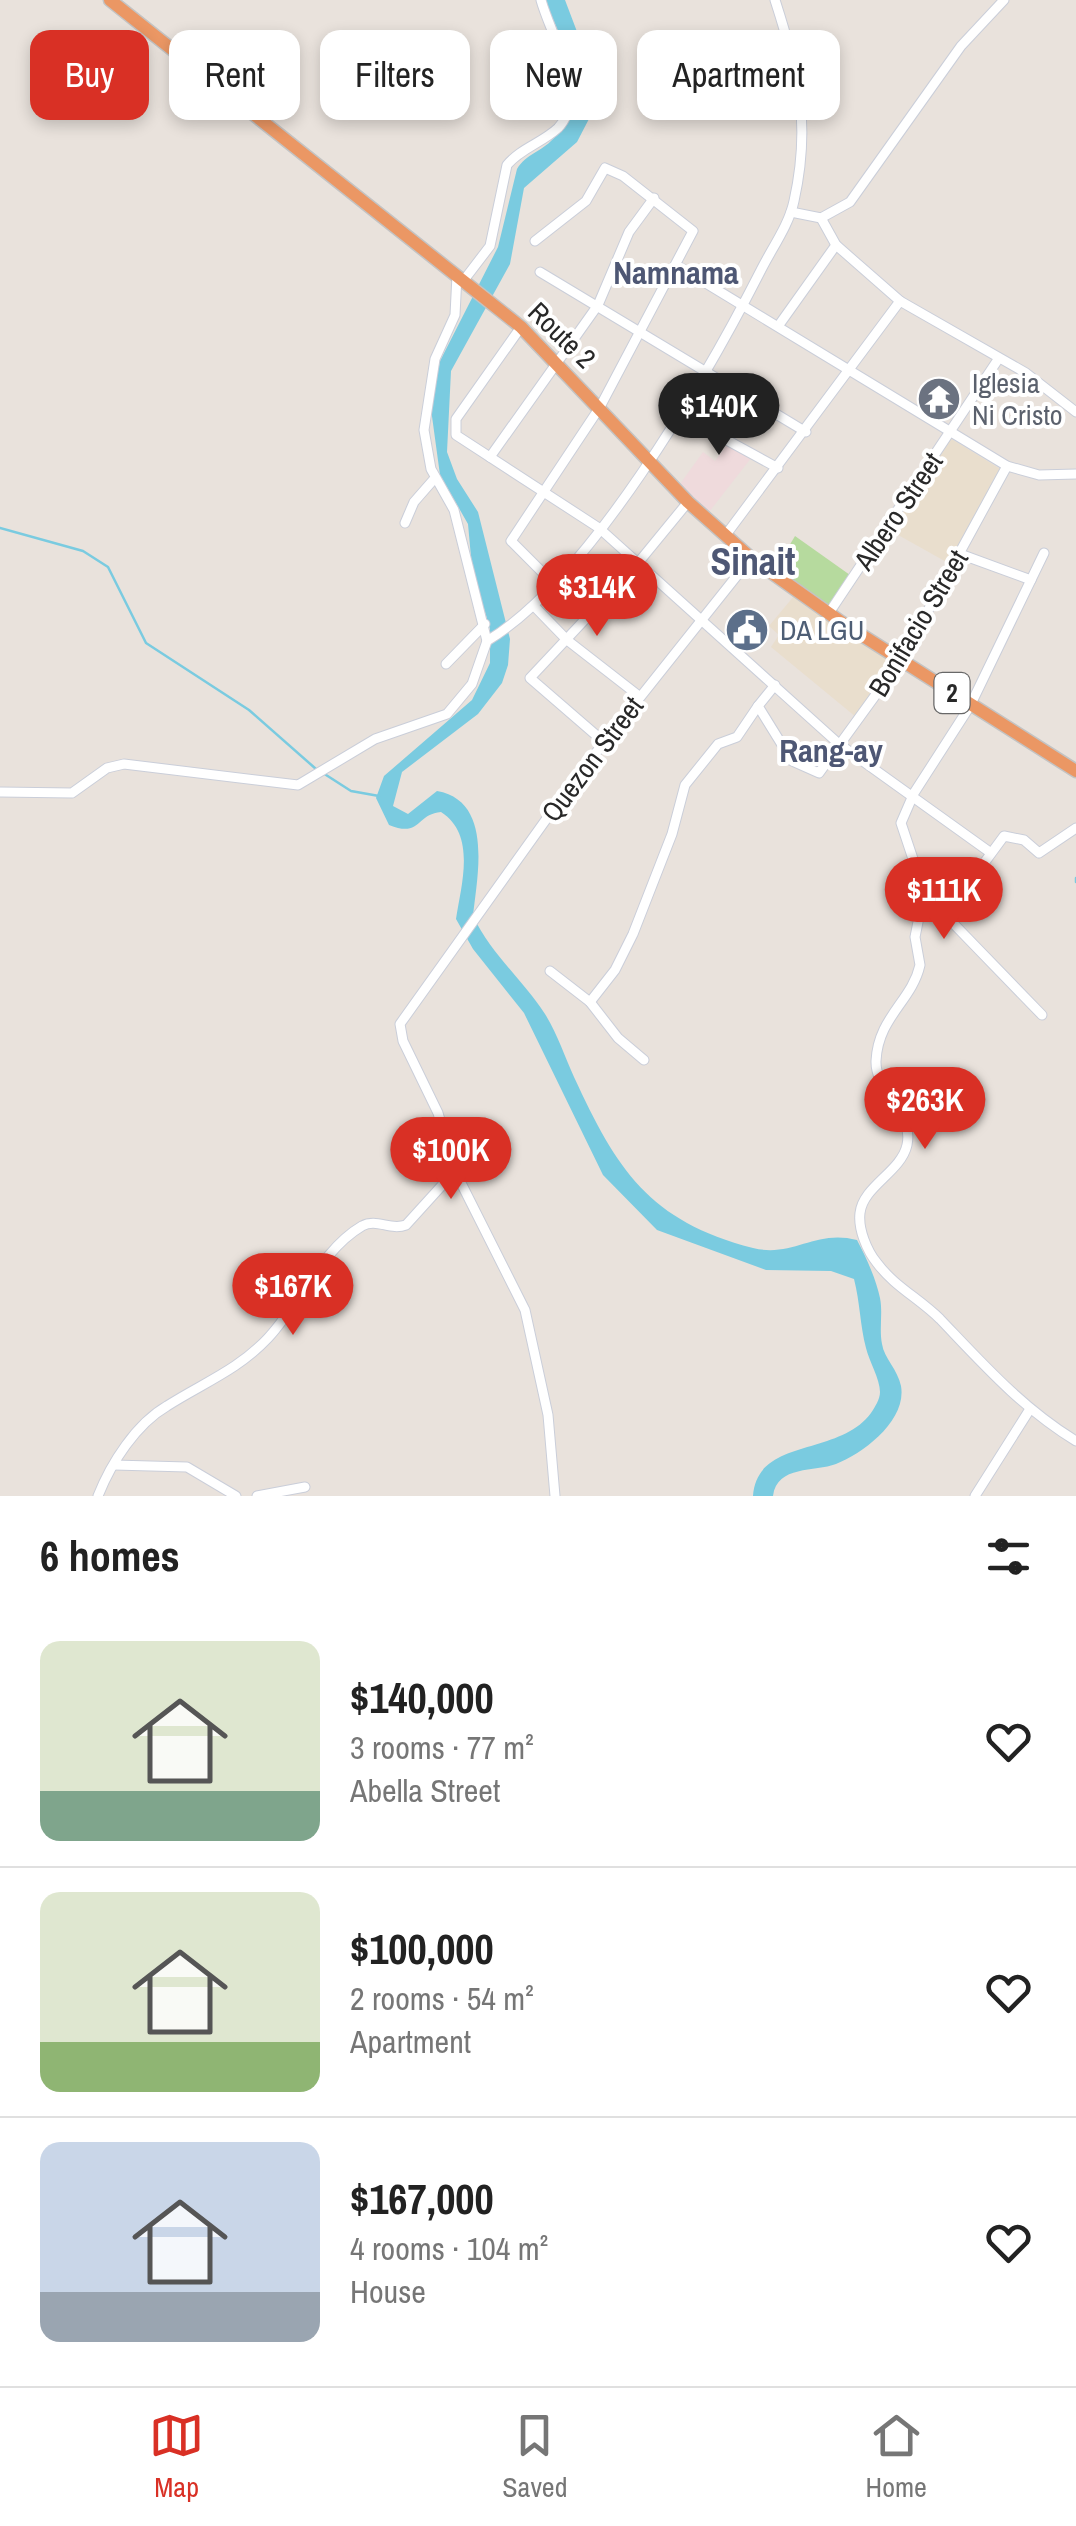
<!DOCTYPE html>
<html lang="en">
<head>
<meta charset="utf-8">
<style>
	body { margin:0; font-family:"Archivo Narrow",sans-serif; background:#f6f6f6; color:#222; height:100vh; display:flex; flex-direction:column; font-size:38px; white-space:nowrap }
	* { box-sizing:border-box; margin:0 }
	p { font-size:32px; color:#767676 }
	.icon { flex:none; width:55px; height:55px; fill:none; stroke:currentColor; stroke-width:2; stroke-linecap:round; stroke-linejoin:round }
	.map { position:relative; height:1496px; overflow:hidden }
	.drawer { display:flex; flex-direction:column; background:#fff; flex:1 }
	.drawer>* { flex:none }
	.top-card { position:absolute; left:30px; top:30px; width:1018px; height:90px; display:flex; gap:20px }
	.price { position:absolute; translate:-50% -85px; padding:0 22px; border-radius:35px; background:#d93025; color:#fff; font-size:32px; line-height:65px; filter:drop-shadow(0 2px 5px #0008) }
	.price::after { content:''; position:absolute; left:50%; top:60px; width:30px; height:22px; margin-left:-15px; background:inherit; clip-path:polygon(0 0,100% 0,50% 100%) }
	.price.on { background:#222; color:#fff }
	ul { padding:0; list-style:none }
	li { display:flex; align-items:center; gap:30px; height:250px; padding:0 40px }
	li+li { border-top:2px solid #e0e0e0 }
	li span { display:grid; place-items:center; flex:none; width:280px; height:200px; border-radius:20px; color:#555 }
	li>.icon { margin-inline-start:auto }
	span .icon { width:120px; height:120px; fill:#fffc; stroke-width:1 }
	li b { font-size:42px }
	h2 { display:flex; justify-content:space-between; align-items:center; height:120px; padding:0 40px; font-size:42px }
	.chip { padding:0 35px; border-radius:20px; background:#fff; box-shadow:0 5px 15px #0003; font-size:35px; line-height:90px }
	.chip.on { background:#d93025; color:#fff }
	.dock { display:flex; justify-content:space-around; align-items:center; height:140px; border-top:2px solid #e0e0e0; background:#fff; font-size:28px; color:#767676 }
	.dock a { display:grid; justify-items:center; gap:5px }
	.dock .on { color:#d93025 }
	.map>svg:first-child { display:block }
	.education { fill:#e9decd }
	.medical { fill:#efdadc }
	.green { fill:#b6da9e }
	.water { fill:#7acbe0 }
	.lines { fill:none; stroke-linecap:round; stroke-linejoin:round }
	.stream { stroke:#7acbe0; stroke-width:2.5 }
	.minor-casing { stroke:#caced9; stroke-width:11 }
	.highway-casing { stroke:#c3c3c3; stroke-width:15 }
	.minor { stroke:#fff; stroke-width:9 }
	.highway { stroke:#eb9764; stroke-width:12 }
	.labels { text-anchor:middle; dominant-baseline:central; stroke-width:8; stroke-linejoin:round; paint-order:stroke }
	.shield { fill:#fff; stroke:#686868; stroke-width:2.5 }
	.shield-label { font-size:25px; font-weight:bold; fill:#282828 }
	.street-label { font-size:28px; fill:#282828; stroke:#fff }
	.worship-label { font-size:28px; fill:#5b616d; stroke:#fff; text-anchor:start }
	.service-label { font-size:28px; fill:#4e5e75; stroke:#fff; text-anchor:start }
	.quarter-label { font-size:32px; font-weight:bold; fill:#4e5774; stroke:#fff }
	.district-label { font-size:38px; font-weight:bold; fill:#4e5774; stroke:#fff }
</style>
</head>
<body>
<div class="map">
<svg width="1076" height="1496" viewBox="0 0 1076 1496">
	<rect width="100%" height="100%" fill="#e9e2dc"/>
	<g class="education">
		<path d="M950 438 1002 470 950 564 891 531Z"/>
		<path d="M794 596 894 663 856 717 771 647 779 635 769 626Z"/>
	</g>
	<path class="medical" d="M728 443 752 457 709 512 680 484 703 452 715 461Z"/>
	<path class="green" d="M795 536 850 575 829 605 776 568Z"/>
	<path class="water" d="M546 0H565L587 58 594 98 591 115 577 142 524 188 510 264 451 371 447 452 457 479 478 512 510 639 508 665 502 683 478 714 402 772 393 806 408 814 437 791C494 801 477 877 473 916 491 954 523 980 545 1014 557 1033 565 1057 574 1077 617 1170 649 1221 753 1248 793 1258 815 1229 857 1240 866 1257 876 1279 880 1298 883 1313 879 1329 882 1344 884 1358 898 1370 901 1386 907 1420 864 1453 836 1464 815 1472 777 1465 773 1496H753C757 1437 839 1457 871 1413 875 1407 880 1399 880 1392 880 1379 869 1361 866 1348 860 1325 860 1302 854 1279L831 1271 766 1270 657 1230 603 1175 524 1013 473 949 456 919C461 885 477 835 441 812 416 814 421 838 389 825L376 798 384 776 472 700 490 663V629L472 568 468 524 440 475 431 409 440 361 498 247 517 169C526 154 541 152 553 139 603 88 562 53 546 0Z"/>
	<g class="lines">
		<g class="stream">
			<path d="M0 528 83 551 108 567 146 643 249 710 316 769"/>
			<path d="M323 773 351 791 379 796"/>
			<path d="M1076 878V882"/>
		</g>
		<g class="minor-casing">
			<g id="minor">
				<path d="M791 212 821 218 850 202 961 46 1004 0"/>
				<path d="M535 241 586 201 605 168 623 176 693 231 600 407 511 541 553 583"/>
				<path d="M676 265 1007 466 1039 475 1076 474"/>
				<path d="M540 272 806 432"/>
				<path d="M457 275 455 315 435 359 424 430 431 469 454 510 487 641"/>
				<path d="M464 280 490 246 507 165C521 148 542 143 558 128 589 96 550 34 541 0"/>
				<path d="M900 301 1026 373 1076 412"/>
				<path d="M779 325 836 245"/>
				<path d="M521 327 456 419V435L599 528 839 744 991 853"/>
				<path d="M679 414 778 468"/>
				<path d="M490 457 598 305 629 232 654 198"/>
				<path d="M405 523 414 502 435 478"/>
				<path d="M725 536 900 301 836 245 821 218"/>
				<path d="M1044 553 970 706 914 793 901 823 924 892 915 937 920 965C912 1001 878 1017 876 1061 875 1092 914 1111 907 1145 901 1172 863 1186 860 1213 858 1229 867 1251 877 1263 894 1286 920 1299 940 1319 983 1364 1022 1408 1076 1441"/>
				<path d="M960 554 1031 580"/>
				<path d="M534 606 567 640 639 696"/>
				<path d="M829 613 999 358"/>
				<path d="M446 664 485 624"/>
				<path d="M775 685 758 706 792 761 819 773 901 660 1007 466"/>
				<path d="M604 742 530 678 638 563 688 502"/>
				<path d="M0 792 72 793 107 768 124 764 298 785 375 739 447 714 472 684 487 641C589 580 706 378 761 270 772 248 789 225 794 201 811 124 799 74 775 0"/>
				<path d="M550 971 590 1002 618 1038 644 1060"/>
				<path d="M590 1002 615 970 633 934 672 834 685 785 718 744 737 737 758 706"/>
				<path d="M1042 1015 949 919 948 912 1004 836 1024 840 1039 853 1076 828"/>
				<path d="M114 1465 187 1467 236 1496"/>
				<path d="M98 1496C111 1463 136 1424 167 1406 203 1383 238 1370 268 1338 300 1304 321 1250 362 1226 377 1218 390 1231 406 1225L455 1171"/>
				<path d="M257 1496 305 1487"/>
				<path d="M555 1496 548 1415 525 1310 455 1171 438 1113 403 1041 400 1024 575 779 751 558"/>
				<path d="M975 1496 1030 1409"/>
			</g>
		</g>
		<g class="highway-casing">
			<path id="highway" d="M110 0 521 327 688 502 751 558 841 622 1076 771"/>
		</g>
		<use href="#minor" class="minor"/>
		<use href="#highway" class="highway"/>
	</g>
	<defs>
		<g id="temple-disc" transform="scale(2.25)"><circle r="9.5" fill="#6b7280" stroke="#fff"/><path d="M0-6L5-2H3V0L6.5 2.5H4V6H1.5V3h-3V6H-4V2.5H-6.5L-3 0V-2H-5Z" fill="#fff"/></g>
		<g id="civic-disc" transform="scale(2.25)"><circle r="9.5" fill="#5c6f8a" stroke="#fff"/><path d="M-.6-6.5H3V-4.5H.6V-3L4-1V1h2V6H-6V1h2V-1L-.6-3ZM-1.2 2.5V6h2.4V2.5Z" fill="#fff"/></g>
	</defs>
	<g fill-rule="evenodd">
		<use href="#temple-disc" x="939" y="399"/>
		<use href="#civic-disc" x="747" y="630"/>
	</g>
	<g class="labels">
		<rect class="shield" x="934.5" y="673" width="35" height="40" rx="8"/>
		<g class="shield-label">
			<text x="952" y="693">2</text>
		</g>
		<g class="street-label">
			<text transform="translate(562 335) rotate(44)">Route 2</text>
			<text transform="translate(898 511) rotate(-56)">Albero Street</text>
			<text transform="translate(918 623) rotate(-59)">Bonifacio Street</text>
			<text transform="translate(592 759) rotate(-53)">Quezon Street</text>
		</g>
		<g class="worship-label">
			<text x="972" y="383">Iglesia<tspan x="972" dy="32">Ni Cristo</tspan></text>
		</g>
		<g class="service-label">
			<text x="780" y="630">DA LGU</text>
		</g>
		<g class="quarter-label">
			<text x="676" y="272">Namnama</text>
			<text x="831" y="750">Rang-ay</text>
		</g>
		<g class="district-label">
			<text x="753" y="561">Sinait</text>
		</g>
	</g>
</svg>
<b class="price on" style="left:719px;top:458px">$140K</b>
<b class="price" style="left:597px;top:639px">$314K</b>
<b class="price" style="left:944px;top:942px">$111K</b>
<b class="price" style="left:925px;top:1152px">$263K</b>
<b class="price" style="left:451px;top:1202px">$100K</b>
<b class="price" style="left:293px;top:1338px">$167K</b>
<div class="top-card">
<a class="chip on">Buy</a>
<a class="chip">Rent</a>
<a class="chip">Filters</a>
<a class="chip">New</a>
<a class="chip">Apartment</a>
</div>
</div>
<section class="drawer">
<h2>6 homes<svg class="icon" aria-label="filters" viewBox="0 0 24 24"><path d="M4 7h16M4 17h16"/><circle cx="9" cy="7" r="2"/><circle cx="15" cy="17" r="2"/></svg></h2>
<ul>
<li><span style="background:linear-gradient(#dfe7d0 75%,#7fa58c 0)"><svg class="icon" aria-label="home" viewBox="0 0 24 24"><path d="M3 11l9-7 9 7M6 9v11h12V9"/></svg></span><div><b>$140,000</b><p>3 rooms · 77 m²</p><p>Abella Street</p></div><svg class="icon" aria-label="heart" viewBox="0 0 24 24"><path d="M12 20l-8-8c-3-5 5-10 8-4 3-6 11-1 8 4z"/></svg></li>
<li><span style="background:linear-gradient(#dfe7d0 75%,#8fb573 0)"><svg class="icon" aria-label="home" viewBox="0 0 24 24"><path d="M3 11l9-7 9 7M6 9v11h12V9"/></svg></span><div><b>$100,000</b><p>2 rooms · 54 m²</p><p>Apartment</p></div><svg class="icon" aria-label="heart" viewBox="0 0 24 24"><path d="M12 20l-8-8c-3-5 5-10 8-4 3-6 11-1 8 4z"/></svg></li>
<li><span style="background:linear-gradient(#c9d6e8 75%,#9aa5b1 0)"><svg class="icon" aria-label="home" viewBox="0 0 24 24"><path d="M3 11l9-7 9 7M6 9v11h12V9"/></svg></span><div><b>$167,000</b><p>4 rooms · 104 m²</p><p>House</p></div><svg class="icon" aria-label="heart" viewBox="0 0 24 24"><path d="M12 20l-8-8c-3-5 5-10 8-4 3-6 11-1 8 4z"/></svg></li>
</ul>
</section>
<nav class="dock">
<a class="on"><svg class="icon" aria-label="map" viewBox="0 0 24 24"><path d="M3 6l6-2 6 2 6-2v14l-6 2-6-2-6 2zM9 4v14M15 6v14"/></svg>Map</a>
<a><svg class="icon" aria-label="saved" viewBox="0 0 24 24"><path d="M7 4h10v16l-5-4-5 4z"/></svg>Saved</a>
<a><svg class="icon" aria-label="home" viewBox="0 0 24 24"><path d="M3 11l9-7 9 7M6 9v11h12V9"/></svg>Home</a>
</nav>
</body>
</html>
